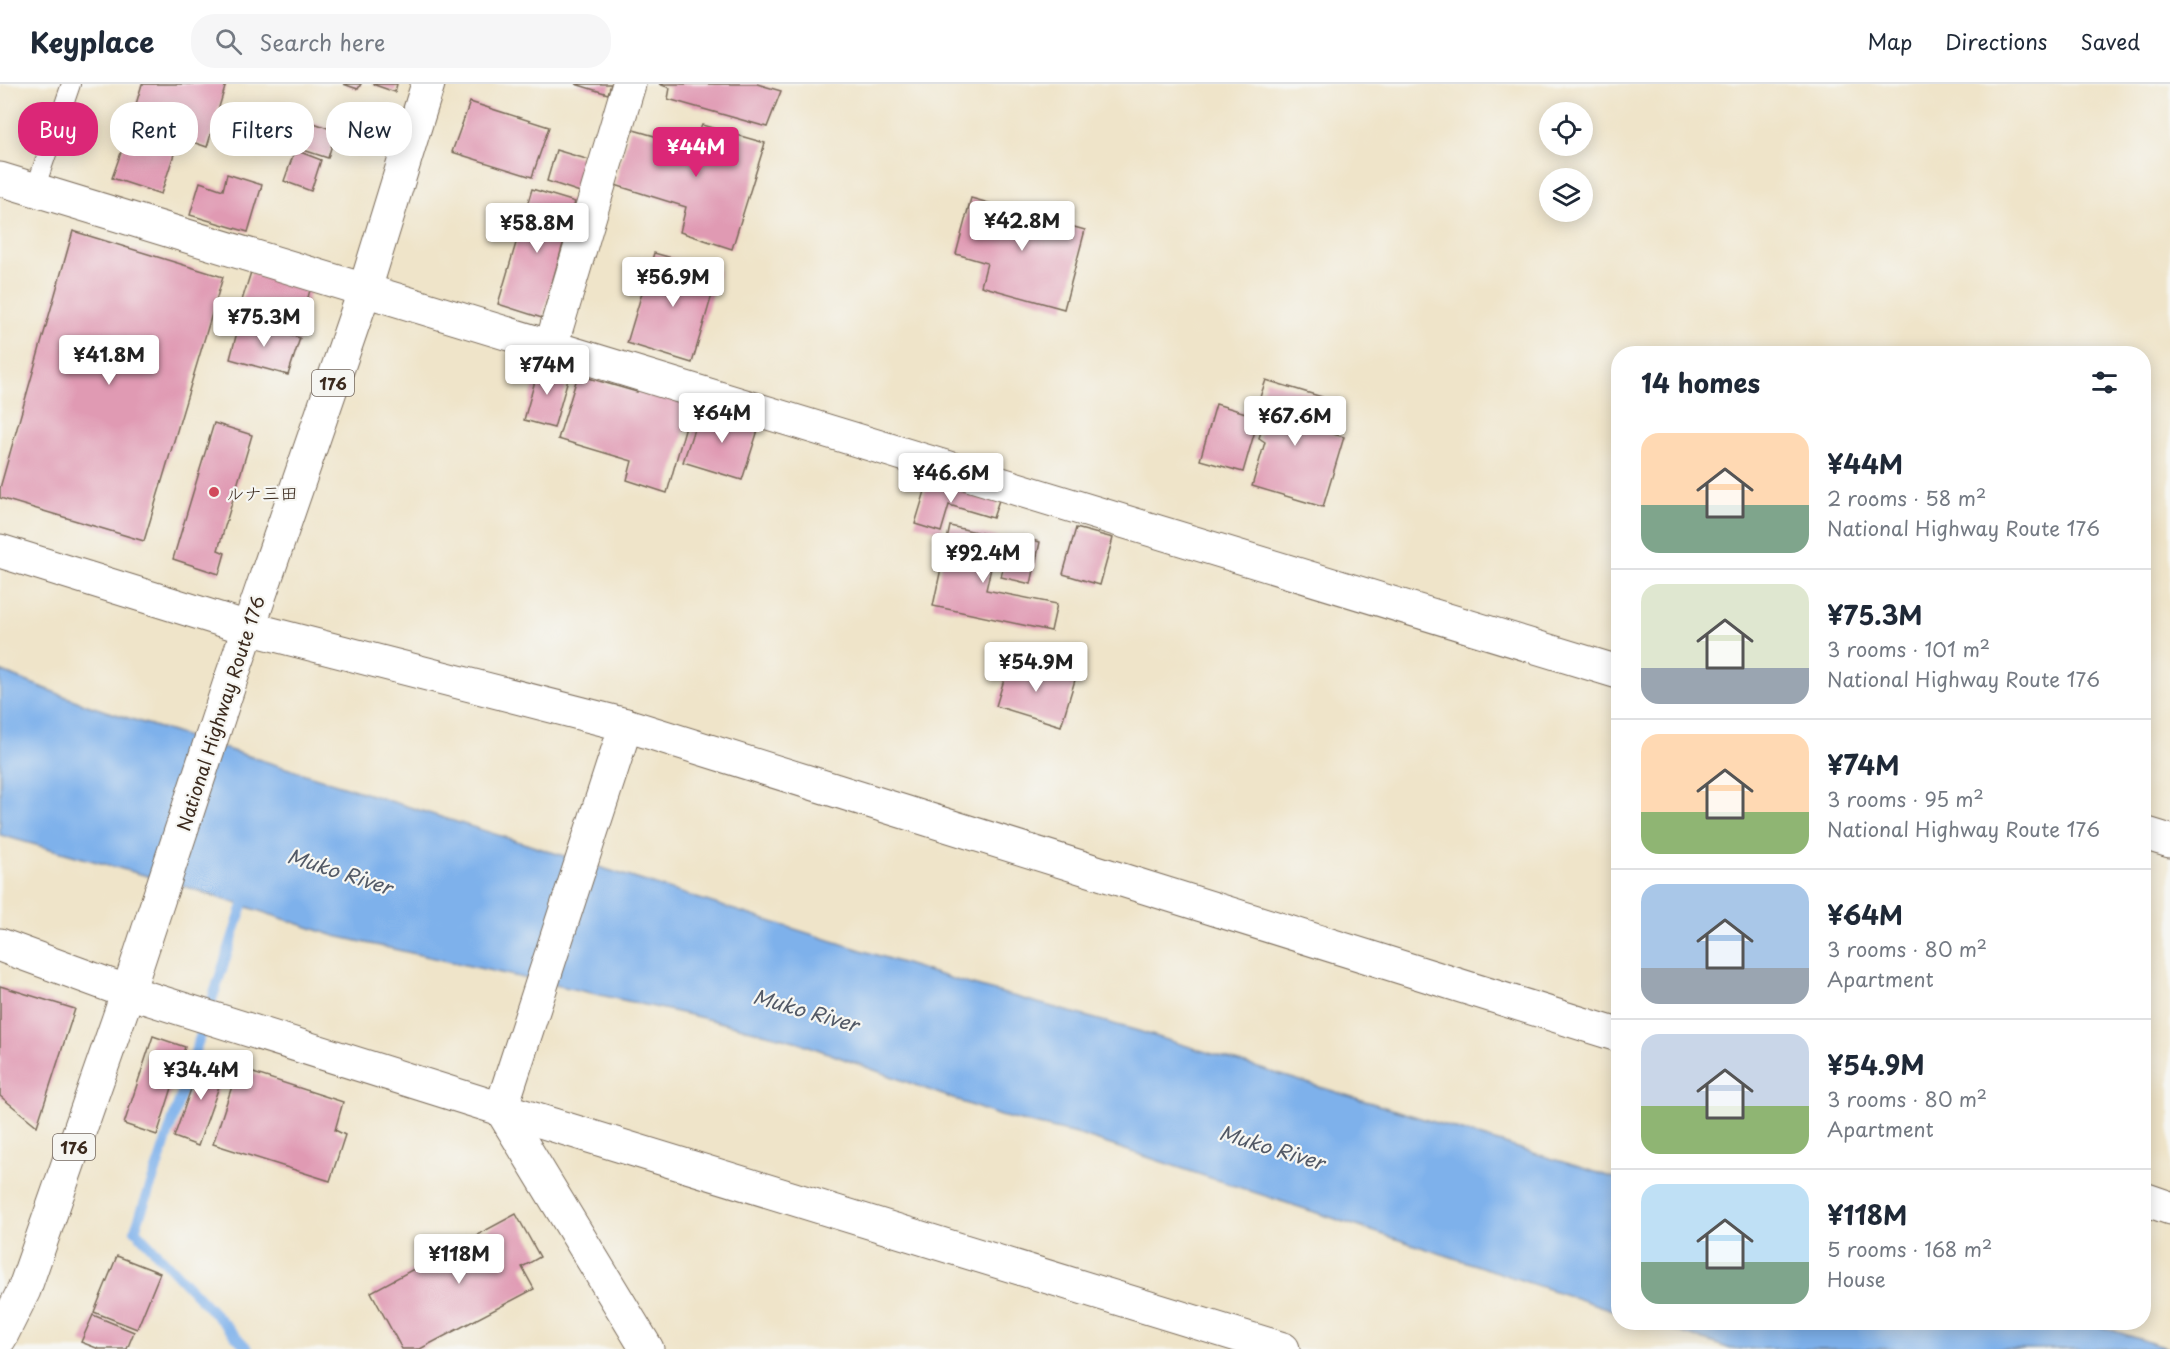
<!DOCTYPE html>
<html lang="en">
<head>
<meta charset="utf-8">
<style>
	body { margin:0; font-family:"Playpen Sans","Klee One",sans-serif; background:#f6f6f7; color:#1f2937; height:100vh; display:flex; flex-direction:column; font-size:22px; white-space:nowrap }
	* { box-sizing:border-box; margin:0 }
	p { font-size:20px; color:#747a83 }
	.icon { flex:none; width:33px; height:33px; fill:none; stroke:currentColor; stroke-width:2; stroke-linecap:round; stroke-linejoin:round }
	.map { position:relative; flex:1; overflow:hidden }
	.panel { position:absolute; left:1611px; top:262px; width:540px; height:984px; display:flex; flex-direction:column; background:#fff; border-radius:24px; box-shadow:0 3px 15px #0003 }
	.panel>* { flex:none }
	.top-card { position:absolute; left:18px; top:18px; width:570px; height:54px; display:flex; gap:12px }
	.buttons { position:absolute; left:1539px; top:18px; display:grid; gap:12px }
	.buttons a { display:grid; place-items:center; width:54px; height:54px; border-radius:50%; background:#fff; box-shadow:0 3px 15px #0003; font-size:30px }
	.price { position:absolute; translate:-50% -51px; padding:0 14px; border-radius:6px; background:#fff; color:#222; font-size:20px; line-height:39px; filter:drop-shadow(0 2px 3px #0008) }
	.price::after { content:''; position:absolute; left:50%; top:36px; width:18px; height:14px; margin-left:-9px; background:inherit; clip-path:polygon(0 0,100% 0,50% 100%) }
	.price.current { background:#db2777; color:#fff }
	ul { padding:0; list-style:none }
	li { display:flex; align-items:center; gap:18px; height:150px; padding:0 30px }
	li+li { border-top:2px solid #e0e1e3 }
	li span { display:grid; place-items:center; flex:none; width:168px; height:120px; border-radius:18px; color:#555 }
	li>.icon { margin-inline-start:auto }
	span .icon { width:72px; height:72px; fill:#fffc; stroke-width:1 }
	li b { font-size:26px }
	h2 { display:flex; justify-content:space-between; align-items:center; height:72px; padding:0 30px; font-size:26px }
	.pill { padding:0 21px; border-radius:24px; background:#fff; box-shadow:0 3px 15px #0003; font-size:21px; line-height:54px }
	.pill.current { background:#db2777; color:#fff }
	header { display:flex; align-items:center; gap:36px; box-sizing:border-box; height:84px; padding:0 30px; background:#fff; border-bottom:2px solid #e0e1e3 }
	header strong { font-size:28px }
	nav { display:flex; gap:33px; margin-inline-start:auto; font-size:21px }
	.search { width:420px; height:54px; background:#f6f6f7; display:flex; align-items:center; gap:15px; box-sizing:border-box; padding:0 21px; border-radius:24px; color:#747a83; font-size:22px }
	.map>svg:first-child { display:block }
	.water { fill:#7eb1eb; stroke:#5c6e84; stroke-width:1.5 }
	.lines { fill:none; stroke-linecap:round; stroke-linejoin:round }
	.stream { stroke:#7eb1eb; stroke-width:10 }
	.building { fill:#e09ab3 }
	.lane-casing { stroke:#7a6b5a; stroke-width:20 }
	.street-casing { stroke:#7a6b5a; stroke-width:35 }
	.highway-casing { stroke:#7a6b5a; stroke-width:35 }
	.lane { stroke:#fff; stroke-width:18 }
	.street { stroke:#fff; stroke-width:33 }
	.highway { stroke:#fff; stroke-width:33 }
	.poi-dot { fill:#d1495b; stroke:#f6f6f2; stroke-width:2 }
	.labels { text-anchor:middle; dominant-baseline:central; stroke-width:4.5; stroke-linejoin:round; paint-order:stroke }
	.shield { fill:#f6f6f2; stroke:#73675e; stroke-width:1.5 }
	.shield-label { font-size:16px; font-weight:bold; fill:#3b2a1e }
	.poi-label { font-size:18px; fill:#3b2a1e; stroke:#f6f6f2; text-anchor:start }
	.street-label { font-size:18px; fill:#3b2a1e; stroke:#f6f6f2 }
	.water-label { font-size:20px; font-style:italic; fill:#525966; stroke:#f6f6f2 }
</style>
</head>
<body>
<header>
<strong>Keyplace</strong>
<div class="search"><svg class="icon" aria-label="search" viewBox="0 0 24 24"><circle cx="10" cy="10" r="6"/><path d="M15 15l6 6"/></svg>Search here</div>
<nav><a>Map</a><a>Directions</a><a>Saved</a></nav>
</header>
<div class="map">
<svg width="2170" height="1265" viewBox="0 0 2170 1265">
	<rect width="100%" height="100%" fill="#f6f6f2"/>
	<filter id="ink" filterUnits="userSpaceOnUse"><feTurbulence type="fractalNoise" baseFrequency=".0167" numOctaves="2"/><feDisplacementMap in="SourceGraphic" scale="12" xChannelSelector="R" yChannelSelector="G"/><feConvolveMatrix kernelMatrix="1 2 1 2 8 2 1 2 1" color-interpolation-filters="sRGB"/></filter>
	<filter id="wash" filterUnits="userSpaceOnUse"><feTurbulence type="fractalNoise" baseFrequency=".008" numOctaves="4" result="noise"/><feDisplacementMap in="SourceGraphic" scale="24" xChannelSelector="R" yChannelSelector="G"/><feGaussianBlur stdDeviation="1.35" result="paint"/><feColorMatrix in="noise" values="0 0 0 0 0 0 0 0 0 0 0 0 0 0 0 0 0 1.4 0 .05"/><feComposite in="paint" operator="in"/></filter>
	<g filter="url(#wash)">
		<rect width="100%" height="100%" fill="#efe4c9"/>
		<g class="water">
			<path d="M0 587 87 621 962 898 1135 946 1618 1095V1228L1077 1050 1000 1032 795 957 695 932 335 852 187 803 0 751Z"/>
			<path d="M1652 1239H2090L2170 1265H1731Z"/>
		</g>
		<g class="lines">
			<path class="stream" d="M247 809 159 1078 135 1146 248 1265"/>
		</g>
		<g id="blocks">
			<g class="building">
				<path d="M142 0H226L207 63 131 37Z"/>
				<path d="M343 0H361L358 5Z"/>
				<path d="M372 0H397L395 8Z"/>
				<path d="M575 0H611L608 10Z"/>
				<path d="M659 0H757L781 7 767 43 668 15 670 4Z"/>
				<path d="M470 18 549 43 532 93 452 68Z"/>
				<path d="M303 35 336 47 328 74 294 63Z"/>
				<path d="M702 41 765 59 732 165 680 148 686 123 615 101 630 45 693 63Z"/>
				<path d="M128 49 176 64 161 110 112 94Z"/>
				<path d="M295 66 321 76 311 107 284 97Z"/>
				<path d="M556 66 593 77 583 109 547 97Z"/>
				<path d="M227 90 262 101 248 148 190 131 200 98 223 106Z"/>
				<path d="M532 105 575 118 542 234 498 220Z"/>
				<path d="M971 114 1085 146 1064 225 981 202 987 179 956 170Z"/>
				<path d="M73 147 223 193 144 457 0 414V404Z"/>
				<path d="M654 169 719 187 692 279 627 259Z"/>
				<path d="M251 188 310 206 300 244 283 240 281 245 237 232Z"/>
				<path d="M240 237 300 254 288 291 230 275Z"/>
				<path d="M540 279 570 288 554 344 524 336Z"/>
				<path d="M578 291 637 308 640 300 693 317 667 409 627 396 632 377 558 355Z"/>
				<path d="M1266 296 1322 313 1312 344 1344 353 1323 423 1252 402 1265 358 1259 354 1270 319 1259 316Z"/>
				<path d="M1216 320 1259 333 1243 388 1200 376Z"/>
				<path d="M700 327 723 334 725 329 760 340 742 396 683 378Z"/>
				<path d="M214 339 252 351 218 466 225 469 219 490 173 475Z"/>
				<path d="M929 394 999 416 993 434 949 421 941 448 915 440Z"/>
				<path d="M950 442 998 453 986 506 1057 520 1051 547 933 522Z"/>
				<path d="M1076 444 1113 454 1100 501 1063 490Z"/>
				<path d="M1011 451 1040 458 1031 500 1001 493Z"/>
				<path d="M1010 576 1075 596 1061 642 996 622Z"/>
				<path d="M0 902 75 925 37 1042 0 1012Z"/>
				<path d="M153 952 185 963 157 1051 124 1040Z"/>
				<path d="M203 971 227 980 198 1062 174 1053Z"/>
				<path d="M238 984 343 1018 335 1046 345 1051 330 1097 213 1060Z"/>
				<path d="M516 1130 540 1173 522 1183 534 1205 420 1265H402L371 1208Z"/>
				<path d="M117 1172 160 1189 137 1245 94 1228Z"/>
				<path d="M93 1231 134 1248 127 1265H99L81 1258Z"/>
			</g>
		</g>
	</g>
	<g filter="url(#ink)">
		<use href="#blocks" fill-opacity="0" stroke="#7a6b5a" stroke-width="1.5"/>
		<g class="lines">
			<g class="lane-casing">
				<path id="lane" d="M35 105 71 0"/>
			</g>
			<g class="street-casing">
				<g id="street">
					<path d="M0 95 1618 588"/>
					<path d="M551 262 629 0"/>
					<path d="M0 467 248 544 626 641 1618 951"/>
					<path d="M626 641 501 1025 1283 1265"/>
					<path d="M2144 749 2170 757"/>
					<path d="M0 861 128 908 501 1025 647 1265"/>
					<path d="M2144 1115 2170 1124"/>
				</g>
			</g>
			<g class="highway-casing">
				<path id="highway" d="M0 1254 24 1206 128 908 231 595 365 205 428 0"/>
			</g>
			<use href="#lane" class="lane"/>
			<use href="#street" class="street"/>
			<use href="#highway" class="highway"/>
		</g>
	</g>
	<circle class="poi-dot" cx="214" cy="408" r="6"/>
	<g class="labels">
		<g class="shield">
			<rect x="312" y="286" width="42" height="26" rx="4.5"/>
			<rect x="53" y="1050" width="42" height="26" rx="4.5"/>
		</g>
		<g class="shield-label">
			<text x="333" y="299">176</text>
			<text x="74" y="1063">176</text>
		</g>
		<g class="poi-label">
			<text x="226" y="408">ルナ三田</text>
		</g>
		<g class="street-label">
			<text transform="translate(220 629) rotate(-72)">National Highway Route 176</text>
		</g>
		<g class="water-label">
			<text transform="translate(340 787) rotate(18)">Muko River</text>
			<text transform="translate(806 926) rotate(16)">Muko River</text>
			<text transform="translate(1272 1063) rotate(17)">Muko River</text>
		</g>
	</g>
</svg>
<div class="buttons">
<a><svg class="icon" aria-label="locate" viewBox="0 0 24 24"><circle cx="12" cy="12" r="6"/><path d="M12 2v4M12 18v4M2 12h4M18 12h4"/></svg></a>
<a><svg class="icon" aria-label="layers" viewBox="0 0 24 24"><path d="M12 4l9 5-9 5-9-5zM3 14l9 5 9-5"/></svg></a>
</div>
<b class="price current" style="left:696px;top:94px">¥44M</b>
<b class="price" style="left:1022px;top:168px">¥42.8M</b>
<b class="price" style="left:537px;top:170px">¥58.8M</b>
<b class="price" style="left:673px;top:224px">¥56.9M</b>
<b class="price" style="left:264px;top:264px">¥75.3M</b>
<b class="price" style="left:109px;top:302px">¥41.8M</b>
<b class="price" style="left:547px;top:312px">¥74M</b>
<b class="price" style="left:722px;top:360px">¥64M</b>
<b class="price" style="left:1295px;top:363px">¥67.6M</b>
<b class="price" style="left:951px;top:420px">¥46.6M</b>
<b class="price" style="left:983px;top:500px">¥92.4M</b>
<b class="price" style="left:1036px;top:609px">¥54.9M</b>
<b class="price" style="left:201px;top:1017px">¥34.4M</b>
<b class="price" style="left:459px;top:1201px">¥118M</b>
<div class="top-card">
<a class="pill current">Buy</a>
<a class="pill">Rent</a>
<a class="pill">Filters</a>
<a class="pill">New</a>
</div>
<section class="panel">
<h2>14 homes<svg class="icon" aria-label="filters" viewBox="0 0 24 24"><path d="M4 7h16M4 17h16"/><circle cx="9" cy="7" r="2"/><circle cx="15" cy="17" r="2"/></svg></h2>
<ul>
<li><span style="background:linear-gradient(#ffd9b3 60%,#7fa58c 0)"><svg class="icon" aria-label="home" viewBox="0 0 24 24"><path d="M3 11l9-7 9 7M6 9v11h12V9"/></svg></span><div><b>¥44M</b><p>2 rooms · 58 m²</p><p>National Highway Route 176</p></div></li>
<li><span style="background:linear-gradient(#dfe7d0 70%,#9aa5b1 0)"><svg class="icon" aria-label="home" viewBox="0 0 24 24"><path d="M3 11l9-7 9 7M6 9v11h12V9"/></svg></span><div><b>¥75.3M</b><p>3 rooms · 101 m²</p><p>National Highway Route 176</p></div></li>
<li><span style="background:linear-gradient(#ffd9b3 65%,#8fb573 0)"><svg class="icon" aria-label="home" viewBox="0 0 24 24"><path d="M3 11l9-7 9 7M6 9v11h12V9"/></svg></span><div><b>¥74M</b><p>3 rooms · 95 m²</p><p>National Highway Route 176</p></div></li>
<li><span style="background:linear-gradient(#a9c7e8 70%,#9aa5b1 0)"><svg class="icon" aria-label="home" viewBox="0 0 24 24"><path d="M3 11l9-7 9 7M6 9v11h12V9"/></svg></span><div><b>¥64M</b><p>3 rooms · 80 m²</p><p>Apartment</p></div></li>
<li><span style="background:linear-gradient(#c9d6e8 60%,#8fb573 0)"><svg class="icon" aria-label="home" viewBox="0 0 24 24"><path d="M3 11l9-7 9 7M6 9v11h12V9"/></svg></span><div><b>¥54.9M</b><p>3 rooms · 80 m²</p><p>Apartment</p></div></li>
<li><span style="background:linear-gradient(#bfe0f5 65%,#7fa58c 0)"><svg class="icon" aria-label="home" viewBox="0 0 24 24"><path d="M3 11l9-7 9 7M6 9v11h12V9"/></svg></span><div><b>¥118M</b><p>5 rooms · 168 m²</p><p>House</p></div></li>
</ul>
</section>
</div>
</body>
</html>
